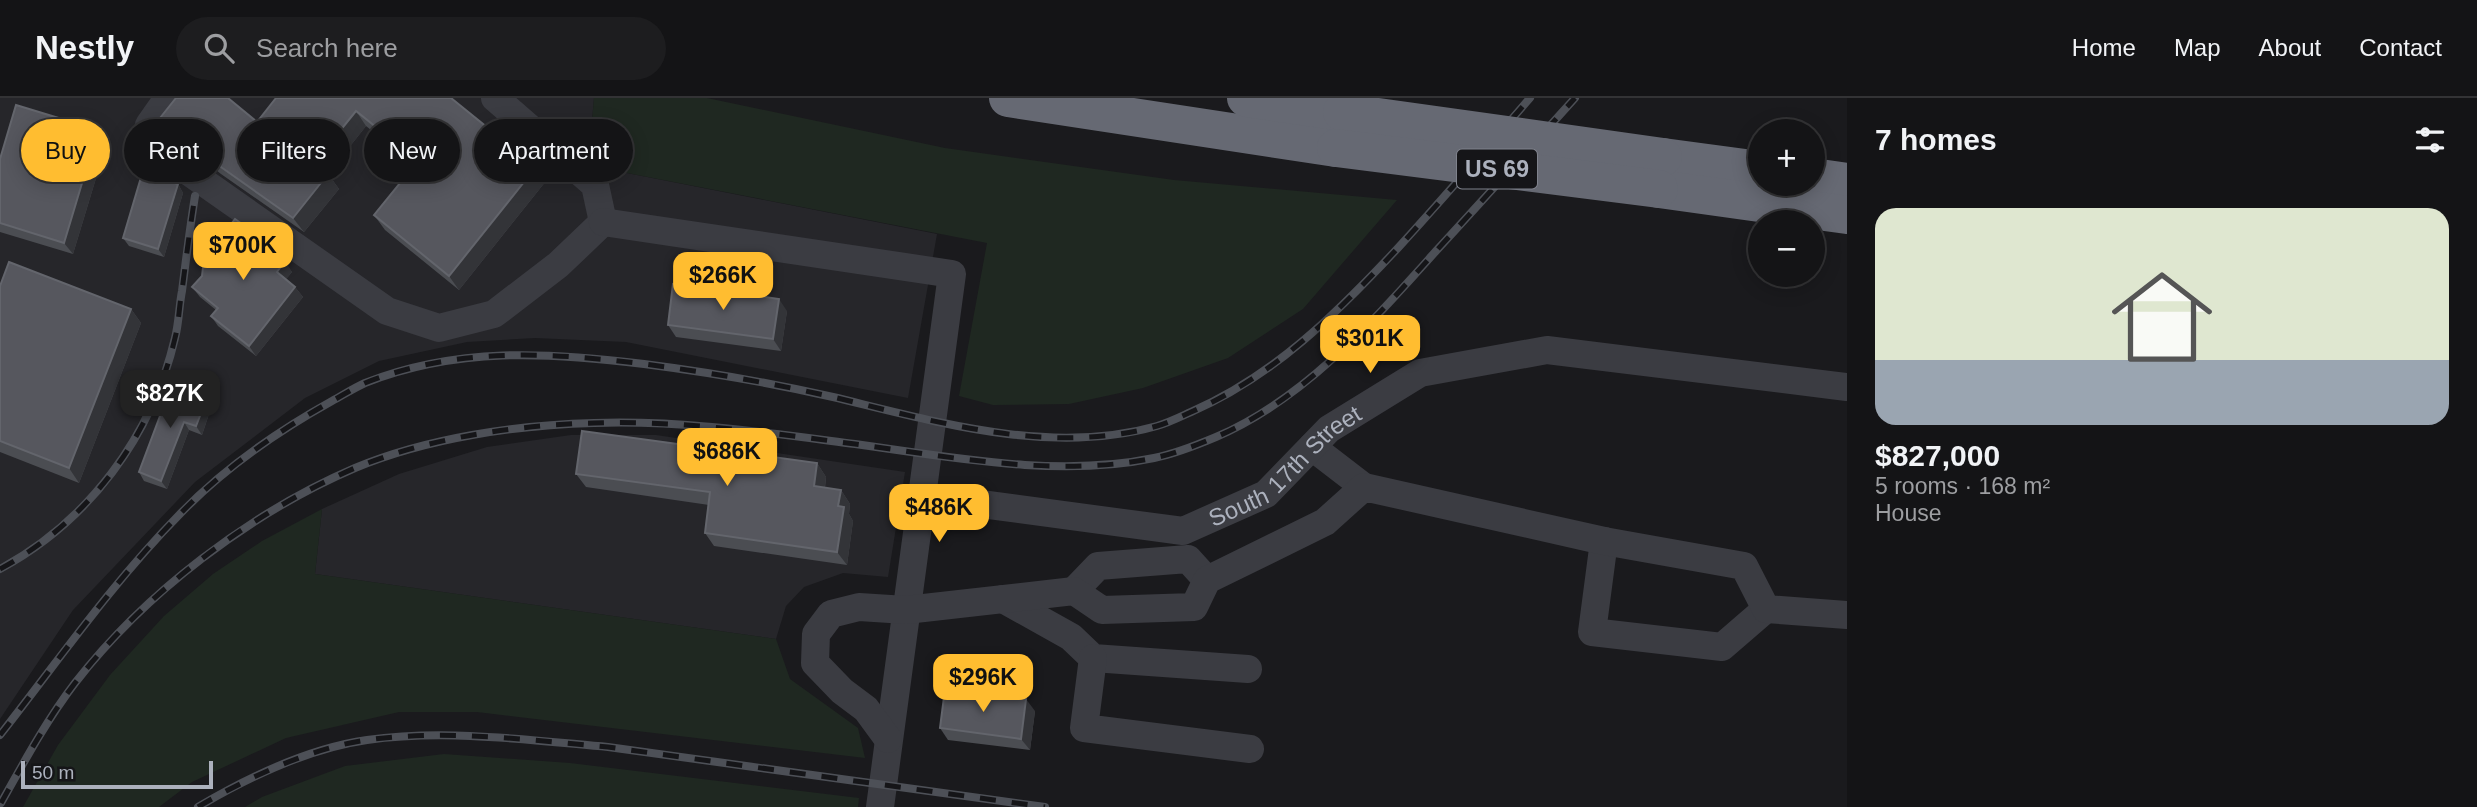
<!DOCTYPE html>
<html lang="en">
<head>
<meta charset="utf-8">
<style>
	body { margin:0; font-family:Arial,sans-serif; background:#1d1d1f; color:#f1f3f6; height:100vh; display:flex; flex-direction:column; font-size:26px; white-space:nowrap }
	* { box-sizing:border-box; margin:0 }
	p { font-size:23px; color:#9d9ea1 }
	.icon { flex:none; width:38px; height:38px; fill:none; stroke:currentColor; stroke-width:2; stroke-linecap:round; stroke-linejoin:round }
	.map { position:relative; flex:1; overflow:hidden }
	.side { display:flex; flex-direction:column; background:#141416; width:630px }
	.side>* { flex:none }
	.banner { position:absolute; left:21px; top:21px; width:665px; height:63px; display:flex; gap:14px }
	.buttons { position:absolute; left:1748px; top:21px; display:grid; gap:14px }
	.buttons a { display:grid; place-items:center; width:77px; height:77px; border-radius:50%; background:#141416; box-shadow:0 4px 18px #0003,0 0 0 2px #333335; font-size:35px }
	.scale { position:absolute; left:21px; bottom:18px; width:192px; box-sizing:border-box; padding-left:7px; border:4px solid #acb1bd; border-top:0; font-size:19px; line-height:24px; white-space:nowrap; color:#acb1bd; -webkit-text-stroke:5px #151518; paint-order:stroke }
	.price { position:absolute; translate:-50% -60px; padding:0 16px; border-radius:14px; background:#ffbd30; color:#111; font-size:23px; line-height:46px; filter:drop-shadow(0 2px 4px #0008) }
	.price::after { content:''; position:absolute; left:50%; top:42px; width:21px; height:16px; margin-left:-10px; background:inherit; clip-path:polygon(0 0,100% 0,50% 100%) }
	.price.active { background:#222; color:#fff }
	ul { padding:0; list-style:none }
	li { display:grid; align-content:center; gap:14px; height:371px; padding:0 28px }
	li span { display:grid; place-items:center; height:217px; border-radius:21px; color:#555 }
	li>.icon { margin-inline-start:auto }
	span .icon { width:126px; height:126px; fill:#fffc; stroke-width:1 }
	li b { font-size:30px }
	h2 { display:flex; justify-content:space-between; align-items:center; height:84px; padding:0 28px; font-size:30px }
	.tag { padding:0 24px; border-radius:32px; background:#141416; box-shadow:0 4px 18px #0003,0 0 0 2px #333335; font-size:24px; line-height:63px }
	.tag.active { background:#ffbd30; color:#111 }
	header { display:flex; align-items:center; gap:42px; box-sizing:border-box; height:98px; padding:0 35px; background:#141416; border-bottom:2px solid #333335 }
	header strong { font-size:33px }
	nav { display:flex; gap:38px; margin-inline-start:auto; font-size:24px }
	.search { width:490px; height:63px; background:#1d1d1f; display:flex; align-items:center; gap:18px; box-sizing:border-box; padding:0 24px; border-radius:38px; color:#9d9ea1; font-size:26px }
	main { display:flex; flex:1; min-height:0 }
	.map>svg:first-child { display:block }
	.built { fill:#26262a }
	.green { fill:#1f2821 }
	.lines { fill:none; stroke-linecap:round; stroke-linejoin:round }
	.minor { stroke:#3b3c42; stroke-width:28 }
	.highway { stroke:#666973; stroke-width:38 }
	.rail-casing { stroke:#4d5057; stroke-width:8 }
	.rail { stroke:#151518; stroke-width:5; stroke-dasharray:16; stroke-linecap:butt }
	.highway-bridge { stroke:#666973; stroke-width:38 }
	.wall { fill:#4b4d52 }
	.shaded-wall { fill:#333438 }
	.building { fill:#56575e; stroke:#63656c; stroke-width:2 }
	.labels { text-anchor:middle; dominant-baseline:central; stroke-width:5; stroke-linejoin:round; paint-order:stroke }
	.shield { fill:#151518; stroke:#7f828c; stroke-width:2 }
	.shield-label { font-size:23px; font-weight:bold; fill:#acb1bd }
	.street-label { font-size:24px; fill:#acb1bd; stroke:#151518 }
</style>
</head>
<body>
<header>
<strong>Nestly</strong>
<div class="search"><svg class="icon" aria-label="search" viewBox="0 0 24 24"><circle cx="10" cy="10" r="6"/><path d="M15 15l6 6"/></svg>Search here</div>
<nav><a>Home</a><a>Map</a><a>About</a><a>Contact</a></nav>
</header>
<main>
<div class="map">
<svg width="1847" height="709" viewBox="0 0 1847 709">
	<rect width="100%" height="100%" fill="#1a1a1d"/>
	<g class="built">
		<path d="M0 0H594L592 24 604 54 622 74 937 136 908 300 626 244 535 240 467 244 379 263 305 300 195 384 73 512 0 621Z"/>
		<path d="M571 337H656L905 374 888 479 843 475 804 489 786 508 776 541 315 476 322 411 399 376 487 349Z"/>
	</g>
	<g class="green">
		<path d="M594 0H707L945 50 1174 82 1397 102 1303 211 1228 260 1143 290 1069 306 993 307 959 298 987 145 622 74 604 54 592 23Z"/>
		<path d="M322 411 315 476 776 541 790 581 858 630 865 660 477 614H399L286 640 192 684 159 709H23L58 647 110 577 164 518 213 476 262 443Z"/>
		<path d="M444 656 570 665 859 700 858 709H245L262 699 345 668Z"/>
	</g>
	<g class="lines">
		<g class="minor">
			<path d="M168 0 149 27 155 50 387 213 439 230 494 216 558 167 603 124"/>
			<path d="M495 0 595 87 603 124"/>
			<path d="M603 124 952 176 880 709"/>
			<path d="M1312 349 1364 389"/>
			<path id="s1" d="M921 398 1183 433 1266 396 1329 331 1420 275 1547 252 1847 289"/>
			<path d="M1604 443 1592 534 1722 549 1766 511"/>
			<path d="M1074 493 1098 468 1188 461 1207 482"/>
			<path d="M1003 501 1071 539 1093 560 1248 571"/>
			<path d="M1093 560 1084 630 1250 651"/>
			<path d="M888 641 866 611 842 593 815 565 816 536 831 516 859 509 906 512 1074 493 1102 512 1194 509 1207 482 1325 424 1364 389 1604 443 1744 468 1766 511 1847 517"/>
		</g>
		<g class="highway">
			<path d="M1008 0 1336 50"/>
			<path d="M1246 0 1342 14"/>
			<path d="M1663 59 1760 72"/>
			<path d="M1813 79 1847 84"/>
			<path d="M1659 91 1847 117"/>
		</g>
		<g class="rail-casing">
			<g id="rail">
				<path d="M0 471C89 423 152 338 175 240 179 225 179 208 182 193 186 161 190 129 195 98"/>
				<path d="M0 637C58 563 113 484 179 417 222 372 278 333 332 303 343 297 354 290 365 285 456 249 548 254 644 266 707 274 771 285 833 299 937 324 1051 358 1157 328 1168 325 1180 319 1191 314 1274 278 1336 216 1397 151 1442 102 1486 51 1530 0"/>
				<path d="M1 705C24 664 46 623 75 585 145 495 250 415 355 370 427 340 516 327 594 325 681 322 769 335 855 346 950 359 1059 380 1154 360 1174 356 1197 347 1216 339 1305 301 1373 223 1436 153 1483 102 1529 51 1575 0"/>
				<path d="M198 709C247 680 310 650 367 642 446 631 529 642 608 649L1045 709"/>
			</g>
		</g>
		<use href="#rail" class="rail"/>
		<g class="highway-bridge">
			<path d="M1342 14 1663 59"/>
			<path d="M1336 50 1659 91"/>
		</g>
	</g>
	<g class="wall">
		<path d="M451 0 536 69 546 83 459 192 385 132 374 117 415 67 366 28 328 76 339 91 304 134 221 76 170 35 160 20 257 24Z"/>
		<path d="M107 44 73 156 0 134V61Z"/>
		<path d="M178 86 183 95 164 159 129 148 123 140Z"/>
		<path d="M276 150 283 160 282 161 292 174 286 181 295 189 303 199 256 258 218 228 211 218 216 212 200 199 192 189Z"/>
		<path d="M0 188 131 211 141 225 79 385 0 354Z"/>
		<path d="M787 213 781 253 676 239 668 227Z"/>
		<path d="M193 294 199 303 210 313 202 337 189 332 167 391 144 383 139 374Z"/>
		<path d="M817 365 826 379 825 390 841 392 850 406 849 416 853 423 847 467 714 448 705 435 709 407 586 389 576 376Z"/>
		<path d="M1035 613 1030 652 948 642 940 630Z"/>
	</g>
	<g class="shaded-wall">
		<path d="M356 13 366 28 325 80 314 65Z"/>
		<path d="M98 32 107 44 73 156 64 145Z"/>
		<path d="M536 69 546 83 459 192 449 178Z"/>
		<path d="M328 76 339 91 304 134 293 120Z"/>
		<path d="M178 86 183 95 164 159 158 151Z"/>
		<path d="M276 150 283 160 280 164 273 153Z"/>
		<path d="M285 163 292 174 284 184 277 174Z"/>
		<path d="M295 189 303 199 256 258 249 248Z"/>
		<path d="M779 201 787 213 781 253 773 241Z"/>
		<path d="M131 211 141 225 79 385 69 370Z"/>
		<path d="M193 294 199 302 197 308 191 300Z"/>
		<path d="M205 305 210 313 202 337 196 328Z"/>
		<path d="M184 324 189 332 167 391 161 383Z"/>
		<path d="M817 365 826 379 823 402 814 388Z"/>
		<path d="M841 392 850 406 849 416 853 423 847 467 837 454 838 408Z"/>
		<path d="M1026 601 1035 613 1030 652 1021 641Z"/>
	</g>
	<g class="building">
		<path d="M176 0H228L257 24 276 0H451L536 69 449 178 374 117 418 63 356 13 314 65 328 76 293 120 211 62 160 20Z"/>
		<path d="M16 7 98 32 64 145 0 125V61Z"/>
		<path d="M142 76 178 86 158 151 123 140Z"/>
		<path d="M235 121 276 150 273 153 285 163 277 174 295 189 249 248 211 218 218 210 192 189 202 178 204 161Z"/>
		<path d="M9 164 131 211 69 370 0 343V188Z"/>
		<path d="M673 186 779 201 773 241 668 227Z"/>
		<path d="M172 286 193 294 191 300 205 305 196 328 184 324 161 383 139 374Z"/>
		<path d="M582 333 817 365 814 388 841 392 838 408 844 409 837 454 705 435 710 394 576 376Z"/>
		<path d="M945 591 1026 601 1021 641 940 630Z"/>
	</g>
	<g class="labels">
		<rect class="shield" x="1457" y="51.5" width="80" height="39" rx="5"/>
		<g class="shield-label">
			<text x="1497" y="71">US 69</text>
		</g>
		<g class="street-label">
			<text stroke="none"><textPath href="#s1" startOffset="387">South 17th Street</textPath></text>
		</g>
	</g>
</svg>
<div class="buttons">
<a>+</a>
<a>−</a>
</div>
<div class="scale">50 m</div>
<b class="price" style="left:243px;top:184px">$700K</b>
<b class="price" style="left:723px;top:214px">$266K</b>
<b class="price" style="left:1370px;top:277px">$301K</b>
<b class="price active" style="left:170px;top:332px">$827K</b>
<b class="price" style="left:727px;top:390px">$686K</b>
<b class="price" style="left:939px;top:446px">$486K</b>
<b class="price" style="left:983px;top:616px">$296K</b>
<div class="banner">
<a class="tag active">Buy</a>
<a class="tag">Rent</a>
<a class="tag">Filters</a>
<a class="tag">New</a>
<a class="tag">Apartment</a>
</div>
</div>
<section class="side">
<h2>7 homes<svg class="icon" aria-label="filters" viewBox="0 0 24 24"><path d="M4 7h16M4 17h16"/><circle cx="9" cy="7" r="2"/><circle cx="15" cy="17" r="2"/></svg></h2>
<ul>
<li><span style="background:linear-gradient(#dfe7d0 70%,#9aa5b1 0)"><svg class="icon" aria-label="home" viewBox="0 0 24 24"><path d="M3 11l9-7 9 7M6 9v11h12V9"/></svg></span><div><b>$827,000</b><p>5 rooms · 168 m²</p><p>House</p></div></li>
</ul>
</section>
</main>
</body>
</html>
